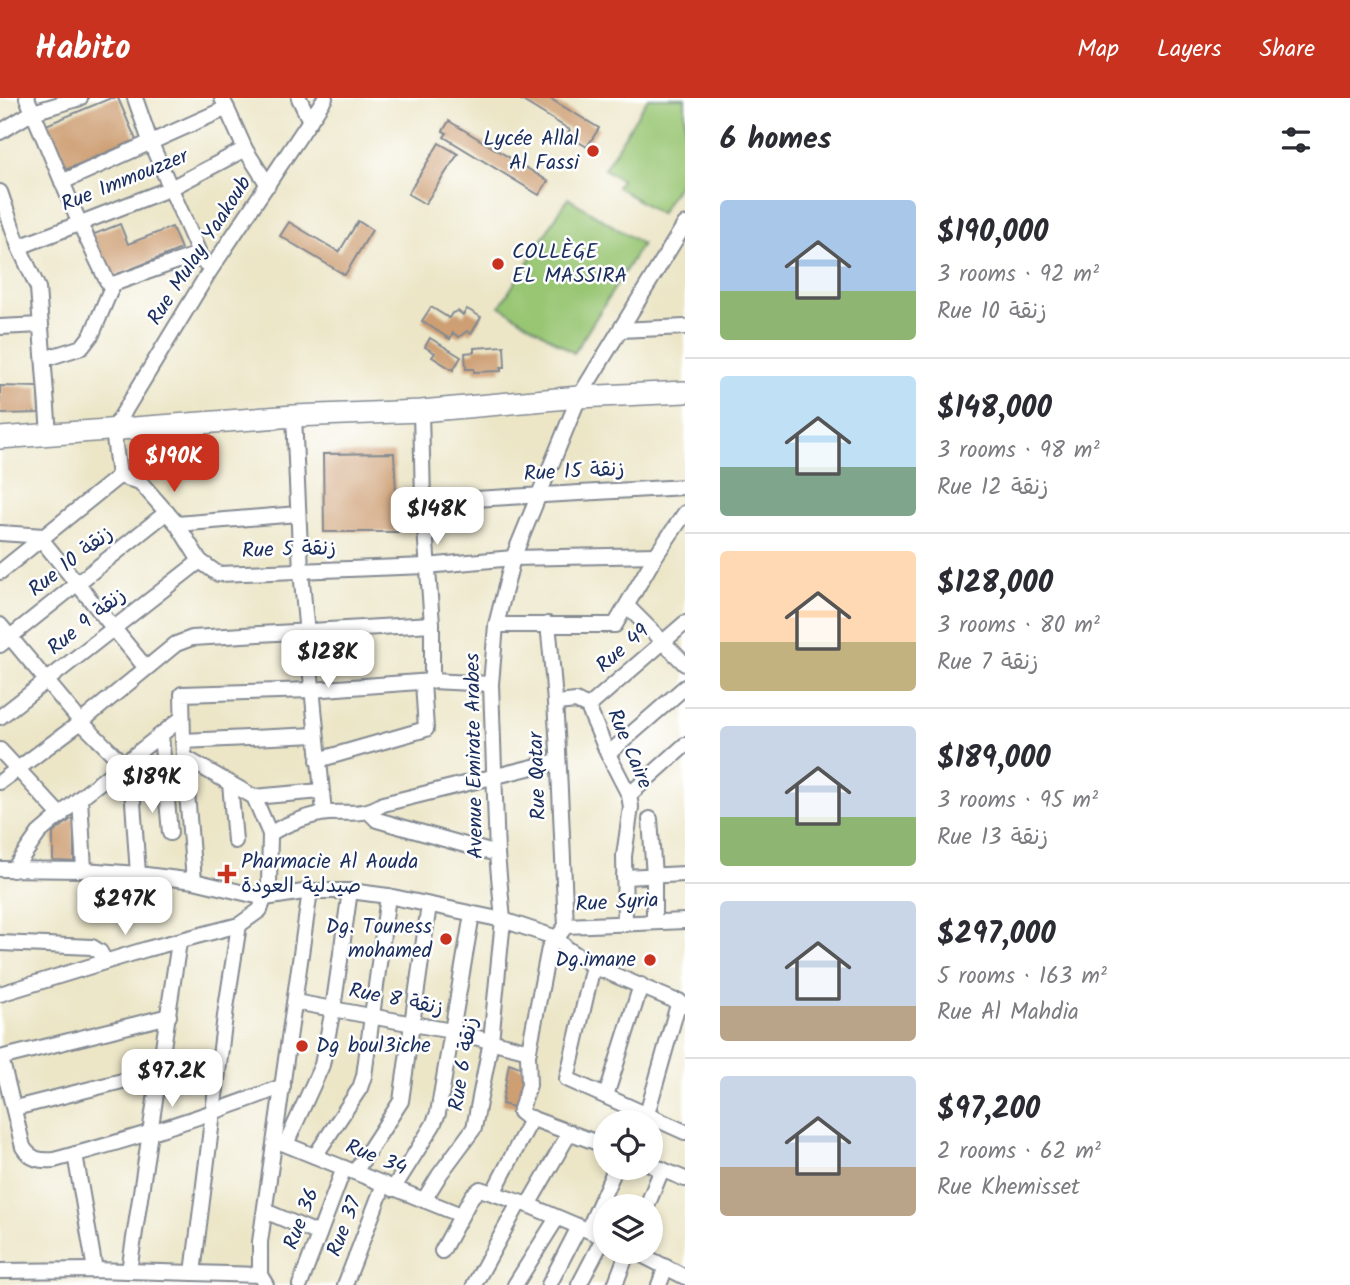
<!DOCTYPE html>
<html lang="en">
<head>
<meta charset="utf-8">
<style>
	body { margin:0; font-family:Kalam,"Playpen Sans Arabic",sans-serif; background:#f2f2f3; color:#2b2b33; height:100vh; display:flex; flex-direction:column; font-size:26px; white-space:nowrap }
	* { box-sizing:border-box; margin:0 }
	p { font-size:23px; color:#7c7c81 }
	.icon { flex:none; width:38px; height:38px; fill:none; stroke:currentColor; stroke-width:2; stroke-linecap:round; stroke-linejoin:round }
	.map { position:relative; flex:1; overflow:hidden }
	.panel { display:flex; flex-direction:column; background:#fff; width:665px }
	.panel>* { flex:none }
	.tools { position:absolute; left:593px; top:1012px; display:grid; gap:14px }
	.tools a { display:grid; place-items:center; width:70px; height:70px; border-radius:50%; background:#fff; box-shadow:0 4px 10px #0003; font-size:35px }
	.price { position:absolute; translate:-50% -60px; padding:0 16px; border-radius:14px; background:#fff; color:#222; font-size:23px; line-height:46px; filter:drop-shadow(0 2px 4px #0008) }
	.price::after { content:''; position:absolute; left:50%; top:42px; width:21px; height:16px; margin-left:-10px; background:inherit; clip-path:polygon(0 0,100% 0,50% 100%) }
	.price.active { background:#c8321e; color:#fff }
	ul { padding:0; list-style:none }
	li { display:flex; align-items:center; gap:21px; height:175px; padding:0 35px }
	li+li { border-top:2px solid #e1e1e2 }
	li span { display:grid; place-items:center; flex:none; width:196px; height:140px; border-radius:7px; color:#555 }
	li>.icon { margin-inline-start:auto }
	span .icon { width:84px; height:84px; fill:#fffc; stroke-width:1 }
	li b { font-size:30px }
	h2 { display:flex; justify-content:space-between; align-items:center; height:84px; padding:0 35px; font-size:30px }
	header { display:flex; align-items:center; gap:42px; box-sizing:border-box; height:98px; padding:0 35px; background:#c8321e; color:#fff }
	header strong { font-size:33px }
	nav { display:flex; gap:38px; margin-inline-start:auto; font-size:24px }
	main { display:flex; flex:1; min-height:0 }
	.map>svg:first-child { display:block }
	.green { fill:#99c673; stroke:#5a7a68; stroke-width:2 }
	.building { fill:#ce9f73 }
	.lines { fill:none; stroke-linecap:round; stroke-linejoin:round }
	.street-casing { stroke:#848a92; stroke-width:18 }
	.secondary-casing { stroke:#848a92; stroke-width:24 }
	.street { stroke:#fff; stroke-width:14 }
	.secondary { stroke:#fff; stroke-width:21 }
	.poi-dot { fill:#c8321e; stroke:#fff; stroke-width:2.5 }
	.labels { text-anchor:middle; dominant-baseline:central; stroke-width:5; stroke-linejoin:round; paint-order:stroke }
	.poi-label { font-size:21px; fill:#1b2f5e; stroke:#fff; text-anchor:end }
	.street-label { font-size:21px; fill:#1b2f5e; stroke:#fff }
</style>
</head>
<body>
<header>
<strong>Habito</strong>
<nav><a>Map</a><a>Layers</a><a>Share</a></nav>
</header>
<main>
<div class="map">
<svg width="685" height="1187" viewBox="0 0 685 1187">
	<rect width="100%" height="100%" fill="#fff"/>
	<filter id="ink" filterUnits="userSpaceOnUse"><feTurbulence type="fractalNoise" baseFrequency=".0143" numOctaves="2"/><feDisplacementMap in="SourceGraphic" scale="14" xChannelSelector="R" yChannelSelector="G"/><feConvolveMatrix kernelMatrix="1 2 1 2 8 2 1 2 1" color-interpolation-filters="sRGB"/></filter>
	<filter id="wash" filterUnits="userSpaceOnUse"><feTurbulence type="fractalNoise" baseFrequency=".00686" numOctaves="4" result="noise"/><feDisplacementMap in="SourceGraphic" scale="28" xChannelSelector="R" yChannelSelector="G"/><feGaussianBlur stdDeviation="1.57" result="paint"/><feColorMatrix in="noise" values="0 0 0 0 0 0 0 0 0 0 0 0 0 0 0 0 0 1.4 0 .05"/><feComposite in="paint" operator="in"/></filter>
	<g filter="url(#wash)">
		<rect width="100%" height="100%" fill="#ece6c7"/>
		<g class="green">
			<path d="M648 0H685V76L660 116 617 89 621 82 604 71Z"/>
			<path d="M568 100 642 146 574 255 500 208Z"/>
		</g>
		<g id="blocks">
			<g class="building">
				<path d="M111 0H118L136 42 65 72 46 27Z"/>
				<path d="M518 0H549L599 30 587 49 567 37 570 32Z"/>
				<path d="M449 23 548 83 539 97 444 39 447 35 443 33Z"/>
				<path d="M439 45 458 56 425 106 408 96Z"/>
				<path d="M358 123 372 132 345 177 280 138 289 124 339 154Z"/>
				<path d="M120 126 128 146 172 129 181 151 109 180 92 137Z"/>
				<path d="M431 209 449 220 452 215 458 213 463 217 467 211 481 219 471 236 467 233 459 239 453 235 450 241 422 223Z"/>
				<path d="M430 240 461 259 453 272 432 259 435 255 425 249Z"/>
				<path d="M504 248 505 269H501V273L474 274V271H466L465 255 474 254V250Z"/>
				<path d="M0 288 38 289 39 315 0 316Z"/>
				<path d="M394 355 398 434H324L323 356Z"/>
				<path d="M74 719V764L53 763V735Z"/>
				<path d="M509 965 525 971 527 989 517 1010 502 1006Z"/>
			</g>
		</g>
	</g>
	<g filter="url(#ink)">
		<use href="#blocks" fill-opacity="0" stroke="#848a92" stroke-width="2"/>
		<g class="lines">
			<g class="street-casing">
				<g id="street">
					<path d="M27 0 79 124 107 183 113 186 198 156"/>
					<path d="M135 0 150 43 203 164"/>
					<path d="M222 0 245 51 268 87"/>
					<path d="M299 0 310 23"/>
					<path d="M325 0 209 174 113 332 119 378 140 384 177 426 200 463 218 476 426 468 513 460 656 457"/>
					<path d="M0 34 33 14 80 0"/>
					<path d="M62 84 227 10"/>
					<path d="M0 94 19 149 38 190 49 336"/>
					<path d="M19 149 171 90 245 51"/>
					<path d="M0 229 41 227"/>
					<path d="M620 232 685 229"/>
					<path d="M44 261 82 249 92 236 113 186"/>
					<path d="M421 313 423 404 432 526V583"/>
					<path d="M294 318 301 473 324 715"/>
					<path d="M423 404 685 389"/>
					<path d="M177 426 298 416"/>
					<path d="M0 435 44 438"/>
					<path d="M41 441 146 570"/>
					<path d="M0 474 119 378"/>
					<path d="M627 508 685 566"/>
					<path d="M548 526C559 626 561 727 566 828"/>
					<path d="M0 527 81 624 124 667"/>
					<path d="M496 527H615L656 457 685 415"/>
					<path d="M0 547 167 414"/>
					<path d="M557 605 576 603 588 609 608 656 629 697 631 709 624 758 625 826"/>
					<path d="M588 609 685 525"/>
					<path d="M0 619 200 463"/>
					<path d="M161 637 170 735"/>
					<path d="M183 643 316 637"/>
					<path d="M0 652 61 718"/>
					<path d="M608 656 685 589"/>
					<path d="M130 661 138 776"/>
					<path d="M318 662 426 631 423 584"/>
					<path d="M0 684 81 624 176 546 192 540 432 526"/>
					<path d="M230 685 235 743"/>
					<path d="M629 697 685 647"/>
					<path d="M254 699 321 693"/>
					<path d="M80 700 84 772"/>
					<path d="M370 715 377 722 497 756"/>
					<path d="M650 721 654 778V824"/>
					<path d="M270 736C282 727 313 716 328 715 350 714 364 718 383 706L557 663"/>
					<path d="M0 771 84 772 138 776 194 783 265 800 310 793H350L388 798 503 822 557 840 565 849 593 868 685 907"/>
					<path d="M13 772 39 735 80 700 182 620"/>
					<path d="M624 779 685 776"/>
					<path d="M194 783 183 643 182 596 311 592 432 583 491 586"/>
					<path d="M0 845 92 849 100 854 105 863"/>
					<path d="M593 868 567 981 685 1034"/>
					<path d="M0 896 147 851 239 827 260 812 269 787 270 736 254 699 184 659"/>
					<path d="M295 904 451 933 529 953"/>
					<path d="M0 960 169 918"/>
					<path d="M1 960 23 1049C31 1062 40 1063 54 1062 132 1041 208 1018 283 988"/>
					<path d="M606 998 641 887"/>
					<path d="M15 1010 158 974"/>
					<path d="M647 1016 679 903"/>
					<path d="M277 1043 461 1117"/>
					<path d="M286 1046 322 967 333 911 350 793"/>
					<path d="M606 1048 525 1018 520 1014 529 987 528 957 549 850 566 828 685 823"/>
					<path d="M75 1056 95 1172"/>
					<path d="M315 1058 360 990 364 978 388 798"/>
					<path d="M651 1067 685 1081"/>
					<path d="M355 1074 401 1003 429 807"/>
					<path d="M393 1091 433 1027 438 1015 472 816"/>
					<path d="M493 1095 532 1020"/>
					<path d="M424 1102 440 1076 474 1030 491 943 503 822 497 756 491 586 496 527 513 460 579 299 685 126"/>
					<path d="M528 1107 570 1034"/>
					<path d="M647 1108 662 1071"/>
					<path d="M265 1113 319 1136"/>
					<path d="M588 1132 616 1069"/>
					<path d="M442 1153 472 1098 480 1091 528 1107 606 1140"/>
					<path d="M634 1153 685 1179"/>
					<path d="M0 1173 95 1172 260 1177"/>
					<path d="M129 1173 179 844"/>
					<path d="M193 1175 226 910 239 827"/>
					<path d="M266 1187 260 1177V1144L310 793"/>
					<path d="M300 1187 344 1070"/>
					<path d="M345 1187 384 1086"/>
					<path d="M474 1187 519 1105"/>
					<path d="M515 1187 557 1120"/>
					<path d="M549 1187 579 1129"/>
					<path d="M579 1187 604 1139"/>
					<path d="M615 1187 628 1153"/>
					<path d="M659 1187 666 1169"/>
				</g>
			</g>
			<g class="secondary-casing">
				<path id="secondary" d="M0 340 294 318 421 313 579 299 685 294"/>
			</g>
			<use href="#street" class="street"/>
			<use href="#secondary" class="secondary"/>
		</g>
	</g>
	<g class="poi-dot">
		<circle cx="593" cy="53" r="7"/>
		<circle cx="498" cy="166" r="7"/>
		<path d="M223.5 765.5h7v7h7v7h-7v7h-7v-7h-7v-7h7z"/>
		<circle cx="446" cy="841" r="7"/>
		<circle cx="650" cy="862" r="7"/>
		<circle cx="302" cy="948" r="7"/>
	</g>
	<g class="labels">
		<g class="poi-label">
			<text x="579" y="41">Lycée Allal<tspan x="579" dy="24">Al Fassi</tspan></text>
			<text x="512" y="154" text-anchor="start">COLLÈGE<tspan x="512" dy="24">EL MASSIRA</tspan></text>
			<text x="241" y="764" text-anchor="start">Pharmacie Al Aouda<tspan x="241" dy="24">صيدلية العودة</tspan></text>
			<text x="432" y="829">Dg. Touness<tspan x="432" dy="24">mohamed</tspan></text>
			<text x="636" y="862">Dg.imane</text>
			<text x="316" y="948" text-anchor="start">Dg boul3iche</text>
		</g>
		<g class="street-label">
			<text transform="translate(125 83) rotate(-22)">Rue Immouzzer</text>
			<text transform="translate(200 153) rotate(-57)">Rue Mulay Yaakoub</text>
			<text transform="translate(574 374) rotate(-3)">Rue 15 زنقة</text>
			<text transform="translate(289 452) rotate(-2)">Rue 5 زنقة</text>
			<text transform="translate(71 464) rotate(-38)">Rue 10 زنقة</text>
			<text transform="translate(87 524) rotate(-39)">Rue 9 زنقة</text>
			<text transform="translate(623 551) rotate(-41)">Rue 49</text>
			<text transform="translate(629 651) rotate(67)">Rue Caire</text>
			<text transform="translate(475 658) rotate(-91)">Avenue Emirate Arabes</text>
			<text transform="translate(538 678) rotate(-92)">Rue Qatar</text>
			<text transform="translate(617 805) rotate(-3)">Rue Syria</text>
			<text transform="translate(396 902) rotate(11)">Rue 8 زنقة</text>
			<text transform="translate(464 966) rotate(-81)">Rue 6 زنقة</text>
			<text transform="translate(376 1060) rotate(22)">Rue 34</text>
			<text transform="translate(302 1121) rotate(-69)">Rue 36</text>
			<text transform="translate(345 1129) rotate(-69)">Rue 37</text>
		</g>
	</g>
</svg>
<div class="tools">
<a><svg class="icon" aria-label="locate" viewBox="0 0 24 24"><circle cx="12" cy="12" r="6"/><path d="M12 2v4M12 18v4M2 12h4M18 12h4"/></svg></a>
<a><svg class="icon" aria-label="layers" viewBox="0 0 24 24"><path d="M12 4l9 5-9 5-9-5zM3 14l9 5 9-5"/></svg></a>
</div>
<b class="price active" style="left:174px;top:396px">$190K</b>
<b class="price" style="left:437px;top:449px">$148K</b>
<b class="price" style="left:328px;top:592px">$128K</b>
<b class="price" style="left:152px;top:717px">$189K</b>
<b class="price" style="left:125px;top:839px">$297K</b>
<b class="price" style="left:172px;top:1011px">$97.2K</b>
</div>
<section class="panel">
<h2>6 homes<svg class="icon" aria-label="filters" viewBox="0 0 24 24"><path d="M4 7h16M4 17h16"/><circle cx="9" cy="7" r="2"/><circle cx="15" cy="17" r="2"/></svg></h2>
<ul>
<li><span style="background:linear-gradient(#a9c7e8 65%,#8fb573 0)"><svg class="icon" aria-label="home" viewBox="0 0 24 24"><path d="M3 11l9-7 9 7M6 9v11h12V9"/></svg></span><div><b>$190,000</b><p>3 rooms · 92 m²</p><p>Rue 10 زنقة</p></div></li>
<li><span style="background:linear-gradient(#bfe0f5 65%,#7fa58c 0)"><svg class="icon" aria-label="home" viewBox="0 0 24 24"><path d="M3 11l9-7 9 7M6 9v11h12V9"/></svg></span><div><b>$148,000</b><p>3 rooms · 98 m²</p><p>Rue 12 زنقة</p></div></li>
<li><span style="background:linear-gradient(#ffd9b3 65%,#c2b280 0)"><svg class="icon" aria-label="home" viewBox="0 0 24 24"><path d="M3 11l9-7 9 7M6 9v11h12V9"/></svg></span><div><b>$128,000</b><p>3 rooms · 80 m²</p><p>Rue 7 زنقة</p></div></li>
<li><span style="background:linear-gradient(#c9d6e8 65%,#8fb573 0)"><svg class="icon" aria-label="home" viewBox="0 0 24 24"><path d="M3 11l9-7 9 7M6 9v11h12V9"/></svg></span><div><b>$189,000</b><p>3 rooms · 95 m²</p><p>Rue 13 زنقة</p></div></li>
<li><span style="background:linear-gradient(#c9d6e8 75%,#b9a48a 0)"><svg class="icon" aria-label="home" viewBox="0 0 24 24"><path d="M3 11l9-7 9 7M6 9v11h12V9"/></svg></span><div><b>$297,000</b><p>5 rooms · 163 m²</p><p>Rue Al Mahdia</p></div></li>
<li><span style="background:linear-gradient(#c9d6e8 65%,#b9a48a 0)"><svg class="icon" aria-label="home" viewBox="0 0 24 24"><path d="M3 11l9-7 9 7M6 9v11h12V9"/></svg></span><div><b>$97,200</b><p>2 rooms · 62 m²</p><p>Rue Khemisset</p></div></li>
</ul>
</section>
</main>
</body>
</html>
